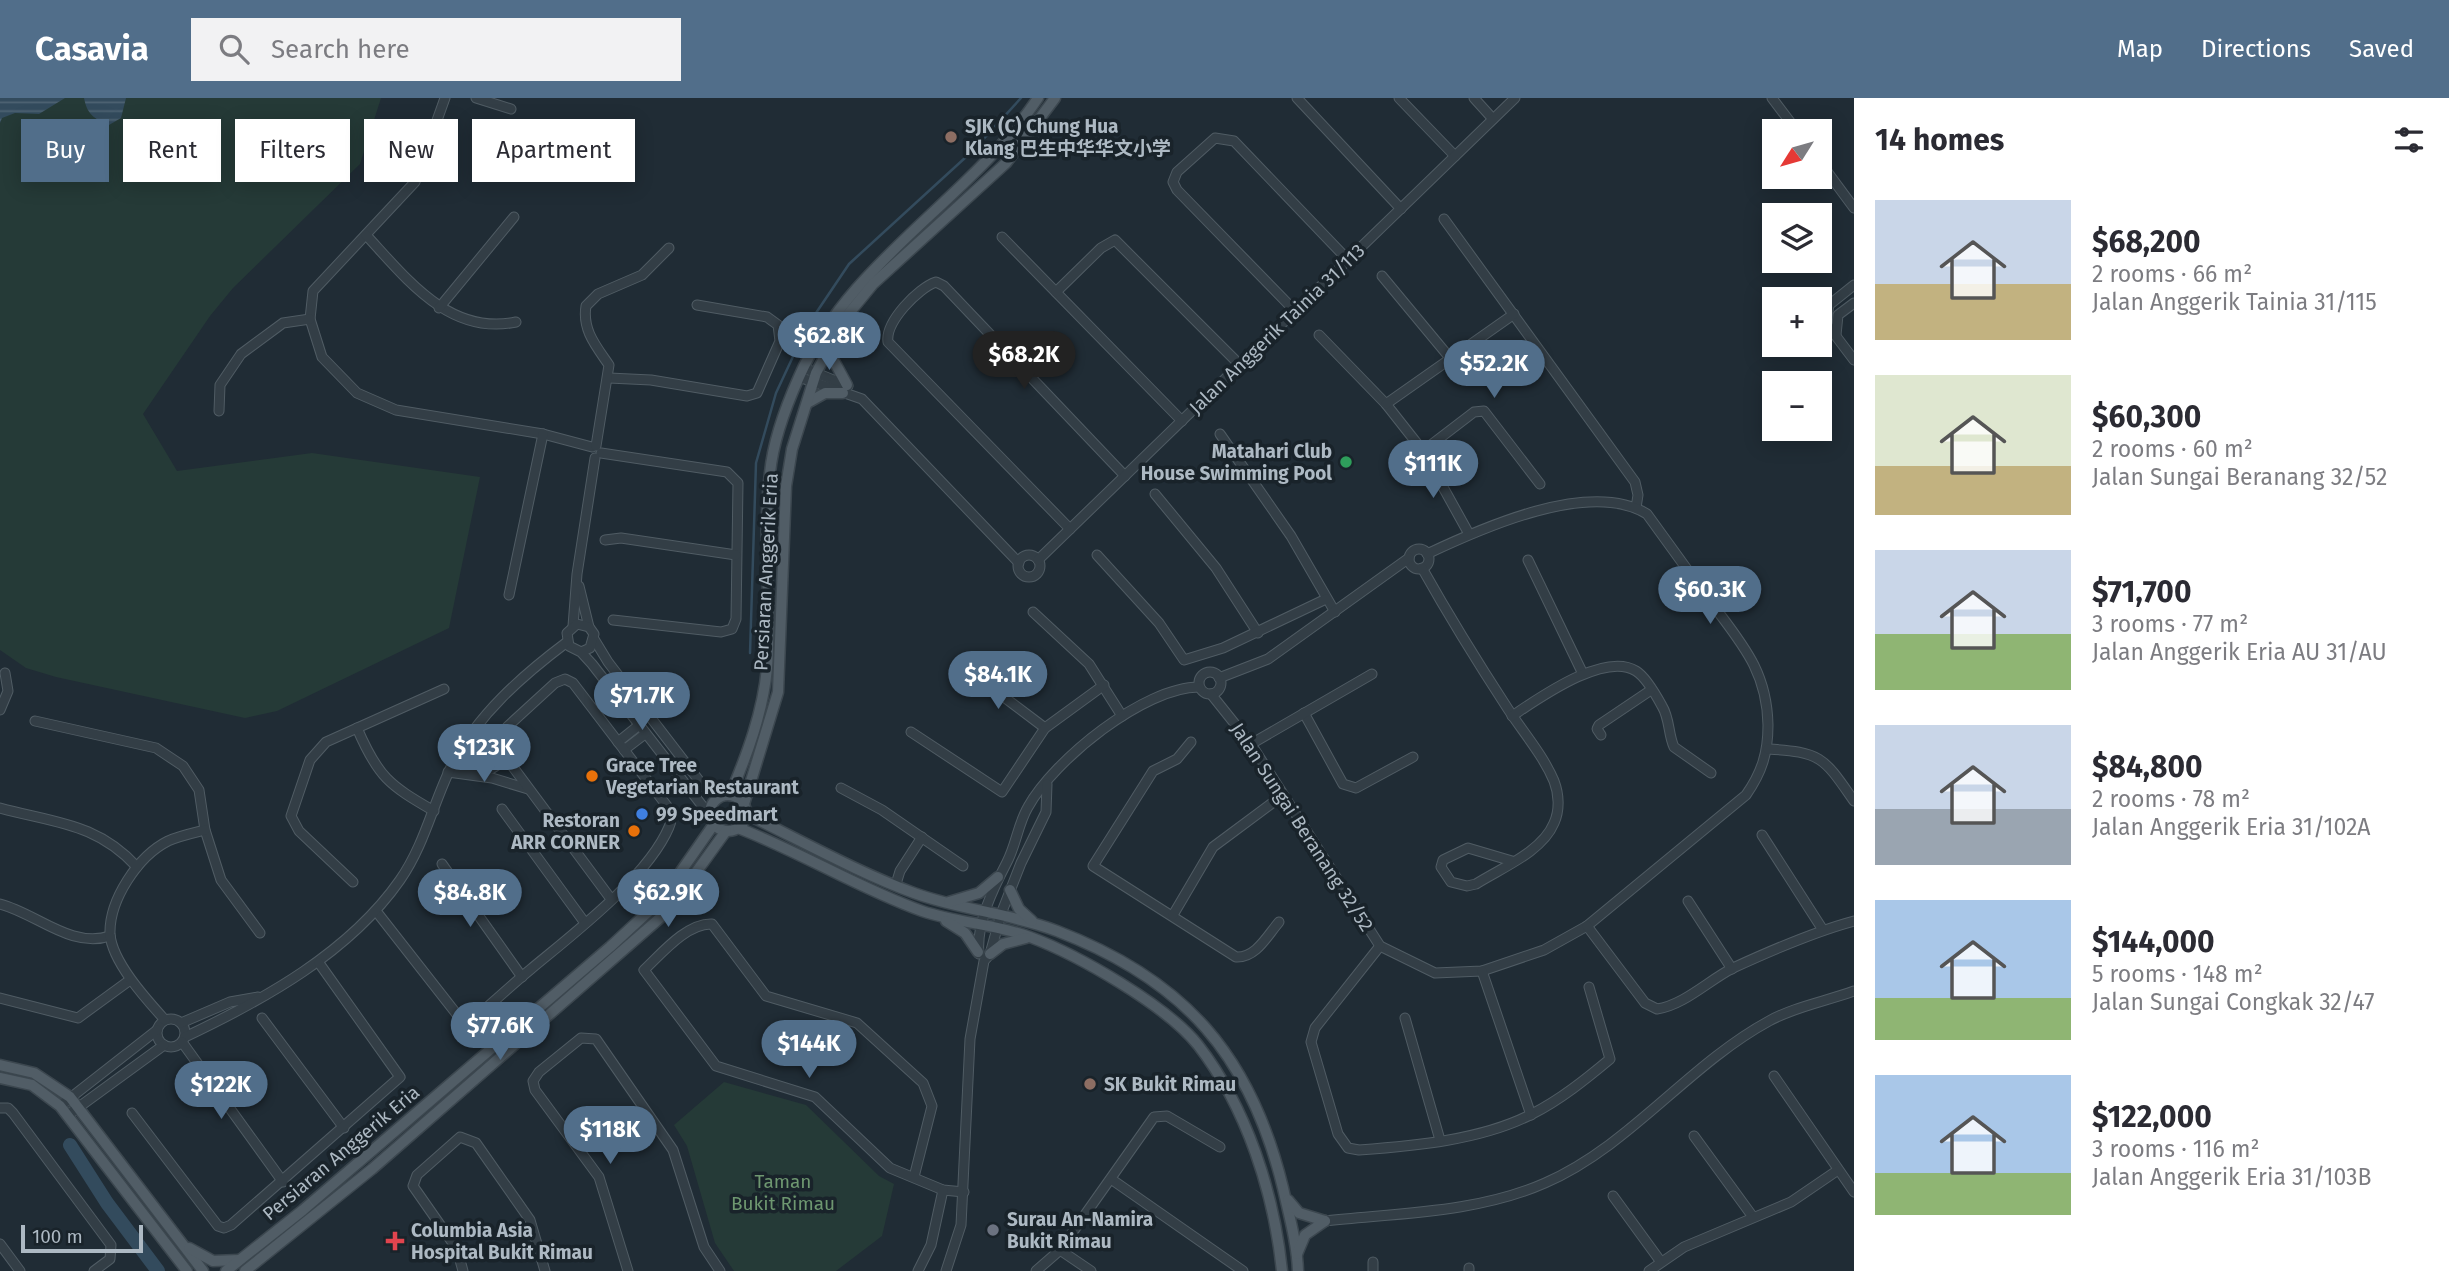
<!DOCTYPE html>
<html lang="en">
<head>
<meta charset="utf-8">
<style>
	body { margin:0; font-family:"Fira Sans","Noto Sans SC",sans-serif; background:#f2f2f3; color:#2b2b33; height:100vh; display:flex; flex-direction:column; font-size:26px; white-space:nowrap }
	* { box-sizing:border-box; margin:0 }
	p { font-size:23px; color:#7c7c81 }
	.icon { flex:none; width:38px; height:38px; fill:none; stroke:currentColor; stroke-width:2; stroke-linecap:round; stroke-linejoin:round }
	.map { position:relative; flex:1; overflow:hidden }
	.drawer { display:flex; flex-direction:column; background:#fff; width:595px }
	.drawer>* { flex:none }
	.top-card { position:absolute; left:21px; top:21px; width:665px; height:63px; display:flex; gap:14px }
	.needle { width:46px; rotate:233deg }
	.fabs { position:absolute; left:1762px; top:21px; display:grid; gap:14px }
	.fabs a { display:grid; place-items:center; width:70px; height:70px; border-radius:0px; background:#fff; box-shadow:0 4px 18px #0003; font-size:35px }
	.scale { position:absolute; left:21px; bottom:18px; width:122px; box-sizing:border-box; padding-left:7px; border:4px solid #adb9c3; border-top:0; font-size:19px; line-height:24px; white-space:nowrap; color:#adb9c3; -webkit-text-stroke:5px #19232a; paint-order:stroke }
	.price { position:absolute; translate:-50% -60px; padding:0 16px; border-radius:24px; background:#516e8a; color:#fff; font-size:23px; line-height:46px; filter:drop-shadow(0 2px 4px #0008) }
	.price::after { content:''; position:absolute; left:50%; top:42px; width:21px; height:16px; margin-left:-10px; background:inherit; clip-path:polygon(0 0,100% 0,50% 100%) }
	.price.active { background:#222; color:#fff }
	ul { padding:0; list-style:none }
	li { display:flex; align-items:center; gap:21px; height:175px; padding:0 21px }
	li span { display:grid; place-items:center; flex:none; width:196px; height:140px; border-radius:0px; color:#555 }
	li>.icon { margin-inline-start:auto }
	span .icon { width:84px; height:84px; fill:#fffc; stroke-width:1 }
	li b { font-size:30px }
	h2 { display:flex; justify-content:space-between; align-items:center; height:84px; padding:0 21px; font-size:30px }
	.pill { padding:0 24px; border-radius:0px; background:#fff; box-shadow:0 4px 18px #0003; font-size:24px; line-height:63px }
	.pill.active { background:#516e8a; color:#fff }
	header { display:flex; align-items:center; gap:42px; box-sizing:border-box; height:98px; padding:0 35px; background:#516e8a; color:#fff }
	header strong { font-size:33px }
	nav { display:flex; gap:38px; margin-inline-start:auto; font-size:24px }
	.search { width:490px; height:63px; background:#f2f2f3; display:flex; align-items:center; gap:18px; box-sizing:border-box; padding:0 24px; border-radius:0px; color:#7c7c81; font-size:26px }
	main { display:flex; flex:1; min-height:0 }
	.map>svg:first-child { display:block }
	.green { fill:#253a37 }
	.water { fill:url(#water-rules) }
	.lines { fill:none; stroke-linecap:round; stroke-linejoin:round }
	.stream { stroke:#334b5d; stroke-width:2.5 }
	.river { stroke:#334b5d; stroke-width:14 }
	.minor-casing { stroke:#505c64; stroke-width:11 }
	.major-casing { stroke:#3c474f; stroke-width:13 }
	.minor { stroke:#333e46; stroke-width:9 }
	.major { stroke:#515d66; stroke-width:10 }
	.education-dot { fill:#8d6e63; stroke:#19232a; stroke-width:2.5 }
	.leisure-dot { fill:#2e9e5b; stroke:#19232a; stroke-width:2.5 }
	.food-dot { fill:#e8710a; stroke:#19232a; stroke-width:2.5 }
	.shop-dot { fill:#3f7fe0; stroke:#19232a; stroke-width:2.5 }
	.worship-dot { fill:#6b7280; stroke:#19232a; stroke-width:2.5 }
	.health-dot { fill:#e0444e; stroke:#19232a; stroke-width:2.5 }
	.labels { text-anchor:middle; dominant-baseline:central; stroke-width:7; stroke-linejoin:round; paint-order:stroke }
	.poi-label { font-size:19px; font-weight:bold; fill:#adb9c3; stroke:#19232a; text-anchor:start }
	.street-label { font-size:19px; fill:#adb9c3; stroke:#19232a }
	.park-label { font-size:19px; fill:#6e9770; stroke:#19232a }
</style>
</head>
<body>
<header>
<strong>Casavia</strong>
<div class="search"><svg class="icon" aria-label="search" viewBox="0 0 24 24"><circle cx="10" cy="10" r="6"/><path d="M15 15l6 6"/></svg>Search here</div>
<nav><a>Map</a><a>Directions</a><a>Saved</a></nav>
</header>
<main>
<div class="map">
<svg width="1854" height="1173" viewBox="0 0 1854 1173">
	<defs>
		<pattern id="water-rules" width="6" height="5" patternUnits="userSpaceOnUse" patternTransform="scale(1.75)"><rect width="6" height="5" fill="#334b5d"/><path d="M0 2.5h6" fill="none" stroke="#4e6373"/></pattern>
	</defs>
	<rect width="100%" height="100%" fill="#202c35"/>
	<g class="green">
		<path d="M0 0H381L360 66 233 190 210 218 143 316 177 373 312 355 480 379 449 530 277 613 245 620 56 579 26 570 0 552Z"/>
		<path d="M724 984 806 1007 879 1078 894 1086 882 1138 836 1173H734L715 1145 687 1048 674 1027Z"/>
	</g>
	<g class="water">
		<path d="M0 0H65L39 16 15 15 2 20 0 25Z"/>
		<path d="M84 0H126L121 20 109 27C94 21 87 16 84 0Z"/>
	</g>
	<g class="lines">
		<g class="stream">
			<path d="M979 46 1021 0"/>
			<path d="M814 218 849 166 966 59"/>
			<path d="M750 555 756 365 776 295 804 235"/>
		</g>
		<path class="river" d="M70 1047 107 1105 158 1173"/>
		<g class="minor-casing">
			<g id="minor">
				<path d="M445 0 415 84 313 193 310 221 322 259 357 295 396 312 543 336 592 349"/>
				<path d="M476 0 511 11"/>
				<path d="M1297 0 1401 111"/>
				<path d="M1399 0 1455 58"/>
				<path d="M1474 0 1493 21"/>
				<path d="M1772 0 1797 33"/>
				<path d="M1820 64 1854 110"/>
				<path d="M1444 121 1635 384 1638 397 1636 410"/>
				<path d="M366 137C406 180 449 238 516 224"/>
				<path d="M1002 139 1182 323"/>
				<path d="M1382 178 1450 260"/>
				<path d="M1854 187 1829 207 1826 225 1854 262"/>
				<path d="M1056 194 1101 150 1115 142 1240 267"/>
				<path d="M439 210 514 119"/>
				<path d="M1295 213 1177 92 1173 84 1177 74 1215 40 1234 43 1348 162"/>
				<path d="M1319 237 1386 306 1423 353 1469 436"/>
				<path d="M1836 237 1838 217 1854 205"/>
				<path d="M804 270 848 288"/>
				<path d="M799 279 862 301 1019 465"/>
				<path d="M609 280 651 282 747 298 757 295 780 243 778 227 767 219 697 207"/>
				<path d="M1386 306 1514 216"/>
				<path d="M219 313 220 287 241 256 283 225 310 221"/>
				<path d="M1220 336 1291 438 1335 514"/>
				<path d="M596 348 609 267C596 248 582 232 586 208L598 196 642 177 669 150"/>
				<path d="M1423 353 1474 314 1484 313 1540 386"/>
				<path d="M601 355 727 374 738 385 736 521 732 531 721 534 613 522"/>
				<path d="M1155 396 1216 470 1258 535"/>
				<path d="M1070 431 888 244C885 224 918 190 936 184L944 188 1125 378"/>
				<path d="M605 442 621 440 736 457"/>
				<circle cx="1419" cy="461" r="10"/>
				<path d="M1097 457 1159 525 1184 562 1223 550 1326 501"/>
				<circle cx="1029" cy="468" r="11"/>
				<path d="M1038 462 1515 0"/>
				<path d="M1528 462 1583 576"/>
				<path d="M1422 470C1449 518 1478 565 1508 611 1523 634 1543 657 1554 683 1559 696 1560 712 1554 725 1542 754 1501 770 1476 786L1467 788 1451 784 1441 769 1443 762 1468 750 1512 763"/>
				<path d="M579 488 589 529"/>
				<path d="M509 497 543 336"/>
				<path d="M1033 514 1089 566 1122 618"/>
				<path d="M573 528 577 476 595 360"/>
				<path d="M594 541 608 564 704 689 720 699"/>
				<path d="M581 554 590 550 594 536 589 529 577 526 567 535 569 548 581 554 592 566 711 719"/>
				<path d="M968 572 1045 630"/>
				<circle cx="1210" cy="585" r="11"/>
				<path d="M1219 580 1268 561 1409 460"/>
				<path d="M1211 596 1251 646 1380 848 1435 875 1482 873 1544 852 1587 828 1746 697C1762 674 1768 655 1768 627 1767 572 1741 545 1710 503 1689 474 1668 445 1647 416 1590 381 1482 430 1427 456"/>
				<path d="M0 612 8 593 5 575"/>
				<path d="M1304 615 1343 686 1356 690 1413 659"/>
				<path d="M1512 618C1538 601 1604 553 1636 573 1646 579 1656 597 1662 608 1670 621 1668 636 1674 649L1711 675"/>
				<path d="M35 623 156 650 183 668 199 692 205 732 221 782 260 835"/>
				<path d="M357 630C378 679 389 687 434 713"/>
				<path d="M911 634 1002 694 1045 630 1104 587"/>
				<path d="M1601 637 1597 631 1599 627 1651 592"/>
				<path d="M618 644 638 628"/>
				<path d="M1191 644 1177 661 1153 673 1093 768 1236 859C1256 860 1267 838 1279 824"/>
				<path d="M1251 646 1372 576"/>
				<path d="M1768 651C1822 654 1824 660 1854 703"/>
				<path d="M624 652 645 636"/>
				<path d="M452 666 491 671 507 661"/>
				<path d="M448 674 492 680 528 691"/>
				<path d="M841 690 882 712 963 768"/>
				<path d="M0 710C55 725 97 725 137 769"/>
				<path d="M502 711 585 825"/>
				<path d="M1762 737 1823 832"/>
				<path d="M442 766 522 879"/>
				<path d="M353 784 299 733 291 718 310 662 326 644 444 591"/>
				<path d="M896 786 900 773 922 739"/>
				<path d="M1688 803 1732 871"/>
				<path d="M0 806C36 815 71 851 110 838"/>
				<path d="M376 813 466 928C488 909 509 889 531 871 573 836 648 779 669 729 673 721 670 715 667 708L573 585 565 581 555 585 507 629V661L611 801"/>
				<path d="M1173 817 1213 749 1283 697"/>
				<path d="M1587 828 1645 905 1657 911C1684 907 1709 882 1733 870 1772 852 1813 834 1854 823"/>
				<path d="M1380 848 1315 930 1311 944 1338 1036 1348 1050 1359 1052C1414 1048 1482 1042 1532 1016 1560 1002 1586 981 1610 961L1589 889"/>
				<path d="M979 856C976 825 993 791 1007 764 1016 747 1018 726 1028 709 1054 662 1144 589 1199 589"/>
				<path d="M1482 873 1531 1017"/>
				<path d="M0 900 78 920 130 882"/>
				<path d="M262 920 344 1030"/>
				<path d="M1405 920 1440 1042"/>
				<circle cx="171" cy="935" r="14"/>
				<path d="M165 922C147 902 112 864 110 836 109 802 138 758 168 743 179 738 193 735 205 732"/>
				<path d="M181 925 230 904 258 899"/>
				<path d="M185 939C263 902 349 855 400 782 425 746 433 705 452 667 477 617 523 577 567 544"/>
				<path d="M182 944 283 1084"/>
				<path d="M1774 978 1854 1094"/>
				<path d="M60 1008 157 932"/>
				<path d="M0 1010H8L13 1015 111 1147 110 1161 94 1173"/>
				<path d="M132 1015 218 1128 224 1130 231 1127 400 979 319 865"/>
				<path d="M68 1017 164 947"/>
				<path d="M1694 1038 1753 1119"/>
				<path d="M914 1079 932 1008 923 985 857 925 766 898 712 826C687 825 662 855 644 872L716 968 815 999 890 1070 943 1092 964 1094"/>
				<path d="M1111 1081 1243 1173"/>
				<path d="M1613 1098 1661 1164"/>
				<path d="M1325 1123C1398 1115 1477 1115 1545 1085 1630 1048 1688 967 1769 923 1794 909 1827 903 1854 893"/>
				<path d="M0 1146 20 1173"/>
				<path d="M1060 1152 1091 1173"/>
				<path d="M463 1173 457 1151 413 1088 417 1077 460 1039 476 1045 530 1122 545 1173"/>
				<path d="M628 1173 599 1079 535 992 533 983 539 974 581 940 596 941 673 1052 704 1149 720 1173"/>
				<path d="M918 1173 931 1147 943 1092"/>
				<path d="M946 1173 961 1127 970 941 984 863 990 856 1001 816 1021 765 1046 714 1047 686"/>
				<path d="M1036 1173 1060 1152 1154 1019 1167 1018 1220 1049"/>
				<path d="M1373 1173V1164"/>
				<path d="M1469 1173V1170"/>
				<path d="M1649 1173 1684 1149 1791 1104 1838 1072"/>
			</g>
		</g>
		<g class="major-casing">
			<g id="major">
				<path d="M827 250 847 287"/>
				<path d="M809 304 825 295H843"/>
				<path d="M730 697C747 657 763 614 767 570 772 506 762 439 770 375 773 343 786 308 799 279 850 162 969 103 1038 0"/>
				<circle cx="728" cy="715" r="18"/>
				<path d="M744 706 778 594 786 388 792 351 816 275 846 219 873 186 1006 65 1055 0"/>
				<path d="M746 716C800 742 859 775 914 795 960 812 1010 815 1057 833 1185 882 1251 958 1283 1090 1289 1117 1297 1145 1298 1173"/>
				<path d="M738 730C801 754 858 790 922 813 957 825 995 826 1030 839 1078 857 1166 907 1198 947 1247 1010 1274 1095 1282 1173"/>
				<path d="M1010 792 1019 811 1032 823"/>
				<path d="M949 804 979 795 998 779"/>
				<path d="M946 823 965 835 978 854"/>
				<path d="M990 856 1003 846 1026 840"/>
				<path d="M0 967 34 975 70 999 203 1173"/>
				<path d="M0 980 32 987 60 1008 187 1173"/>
				<path d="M1288 1102 1299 1115 1325 1123"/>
				<path d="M189 1150 213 1163 239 1162"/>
				<path d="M1297 1156 1305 1137 1325 1123"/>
				<path d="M226 1173 303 1112 610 849 661 802 714 726"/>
				<path d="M245 1173 372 1071 668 813 726 733"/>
			</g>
		</g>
		<use href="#minor" class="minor"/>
		<use href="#major" class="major"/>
	</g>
	<g class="education-dot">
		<circle cx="951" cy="39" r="7"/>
		<circle cx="1090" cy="986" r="7"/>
	</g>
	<circle class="leisure-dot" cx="1346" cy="364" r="7"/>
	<g class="food-dot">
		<circle cx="592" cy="678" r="7"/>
		<circle cx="634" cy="733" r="7"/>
	</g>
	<circle class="shop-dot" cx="642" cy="716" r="7"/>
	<circle class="worship-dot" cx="993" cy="1132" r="7"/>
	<path class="health-dot" d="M391.5 1132.5h7v7h7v7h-7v7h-7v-7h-7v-7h7z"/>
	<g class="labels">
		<g class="poi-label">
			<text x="965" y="28">SJK (C) Chung Hua<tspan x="965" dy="22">Klang 巴生中华华文小学</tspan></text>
			<text x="1332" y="353" text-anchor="end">Matahari Club<tspan x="1332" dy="22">House Swimming Pool</tspan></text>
			<text x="606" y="667">Grace Tree<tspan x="606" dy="22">Vegetarian Restaurant</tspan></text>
			<text x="656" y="716">99 Speedmart</text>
			<text x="620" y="722" text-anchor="end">Restoran<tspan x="620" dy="22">ARR CORNER</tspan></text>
			<text x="1104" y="986">SK Bukit Rimau</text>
			<text x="1007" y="1121">Surau An-Namira<tspan x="1007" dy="22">Bukit Rimau</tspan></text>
			<text x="411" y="1132">Columbia Asia<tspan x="411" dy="22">Hospital Bukit Rimau</tspan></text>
		</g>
		<g class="street-label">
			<text transform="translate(1277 231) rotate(-44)">Jalan Anggerik Tainia 31/113</text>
			<text transform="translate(766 474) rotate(-87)">Persiaran Anggerik Eria</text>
			<text transform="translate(1302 729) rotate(57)">Jalan Sungai Beranang 32/52</text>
			<text transform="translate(341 1055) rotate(-40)">Persiaran Anggerik Eria</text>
		</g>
		<g class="park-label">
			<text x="783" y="1083">Taman<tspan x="783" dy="22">Bukit Rimau</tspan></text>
		</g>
	</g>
</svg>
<div class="fabs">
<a><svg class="needle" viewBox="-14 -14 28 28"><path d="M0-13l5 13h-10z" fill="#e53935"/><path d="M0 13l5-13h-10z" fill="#7c7c81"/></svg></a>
<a><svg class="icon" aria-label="layers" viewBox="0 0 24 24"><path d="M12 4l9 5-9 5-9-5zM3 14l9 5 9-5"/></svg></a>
<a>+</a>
<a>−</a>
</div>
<div class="scale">100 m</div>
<b class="price" style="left:829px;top:274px">$62.8K</b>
<b class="price active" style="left:1024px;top:293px">$68.2K</b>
<b class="price" style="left:1494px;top:302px">$52.2K</b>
<b class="price" style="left:1433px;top:402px">$111K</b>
<b class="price" style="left:1710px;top:528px">$60.3K</b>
<b class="price" style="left:998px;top:613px">$84.1K</b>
<b class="price" style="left:642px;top:634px">$71.7K</b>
<b class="price" style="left:484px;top:686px">$123K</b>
<b class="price" style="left:470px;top:831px">$84.8K</b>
<b class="price" style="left:668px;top:831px">$62.9K</b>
<b class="price" style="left:500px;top:964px">$77.6K</b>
<b class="price" style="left:809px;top:982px">$144K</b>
<b class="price" style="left:221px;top:1023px">$122K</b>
<b class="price" style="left:610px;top:1068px">$118K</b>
<div class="top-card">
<a class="pill active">Buy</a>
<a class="pill">Rent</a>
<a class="pill">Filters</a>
<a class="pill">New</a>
<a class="pill">Apartment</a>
</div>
</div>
<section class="drawer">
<h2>14 homes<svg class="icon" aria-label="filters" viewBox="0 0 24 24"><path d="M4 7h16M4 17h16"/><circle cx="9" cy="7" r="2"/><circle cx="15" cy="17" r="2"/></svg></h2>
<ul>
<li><span style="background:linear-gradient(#c9d6e8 60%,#c2b280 0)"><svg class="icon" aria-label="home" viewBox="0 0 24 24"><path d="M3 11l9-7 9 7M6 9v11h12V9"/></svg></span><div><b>$68,200</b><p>2 rooms · 66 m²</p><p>Jalan Anggerik Tainia 31/115</p></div></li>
<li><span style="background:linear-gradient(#dfe7d0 65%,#c2b280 0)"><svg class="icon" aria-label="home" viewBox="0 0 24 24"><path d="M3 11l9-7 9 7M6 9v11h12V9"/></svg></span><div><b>$60,300</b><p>2 rooms · 60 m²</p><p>Jalan Sungai Beranang 32/52</p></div></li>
<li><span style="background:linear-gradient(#c9d6e8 60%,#8fb573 0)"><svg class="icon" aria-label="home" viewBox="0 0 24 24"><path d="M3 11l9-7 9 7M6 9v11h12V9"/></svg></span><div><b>$71,700</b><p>3 rooms · 77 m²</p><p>Jalan Anggerik Eria AU 31/AU</p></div></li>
<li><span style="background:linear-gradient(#c9d6e8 60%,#9aa5b1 0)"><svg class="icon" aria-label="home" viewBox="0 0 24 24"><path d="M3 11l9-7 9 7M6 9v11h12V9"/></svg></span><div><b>$84,800</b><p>2 rooms · 78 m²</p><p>Jalan Anggerik Eria 31/102A</p></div></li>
<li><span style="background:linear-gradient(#a9c7e8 70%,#8fb573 0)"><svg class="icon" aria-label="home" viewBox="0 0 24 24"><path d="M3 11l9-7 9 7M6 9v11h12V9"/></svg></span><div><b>$144,000</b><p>5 rooms · 148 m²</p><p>Jalan Sungai Congkak 32/47</p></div></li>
<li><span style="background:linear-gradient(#a9c7e8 70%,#8fb573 0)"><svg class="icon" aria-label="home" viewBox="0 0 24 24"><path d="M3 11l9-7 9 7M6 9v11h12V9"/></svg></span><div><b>$122,000</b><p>3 rooms · 116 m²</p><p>Jalan Anggerik Eria 31/103B</p></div></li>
</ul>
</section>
</main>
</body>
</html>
